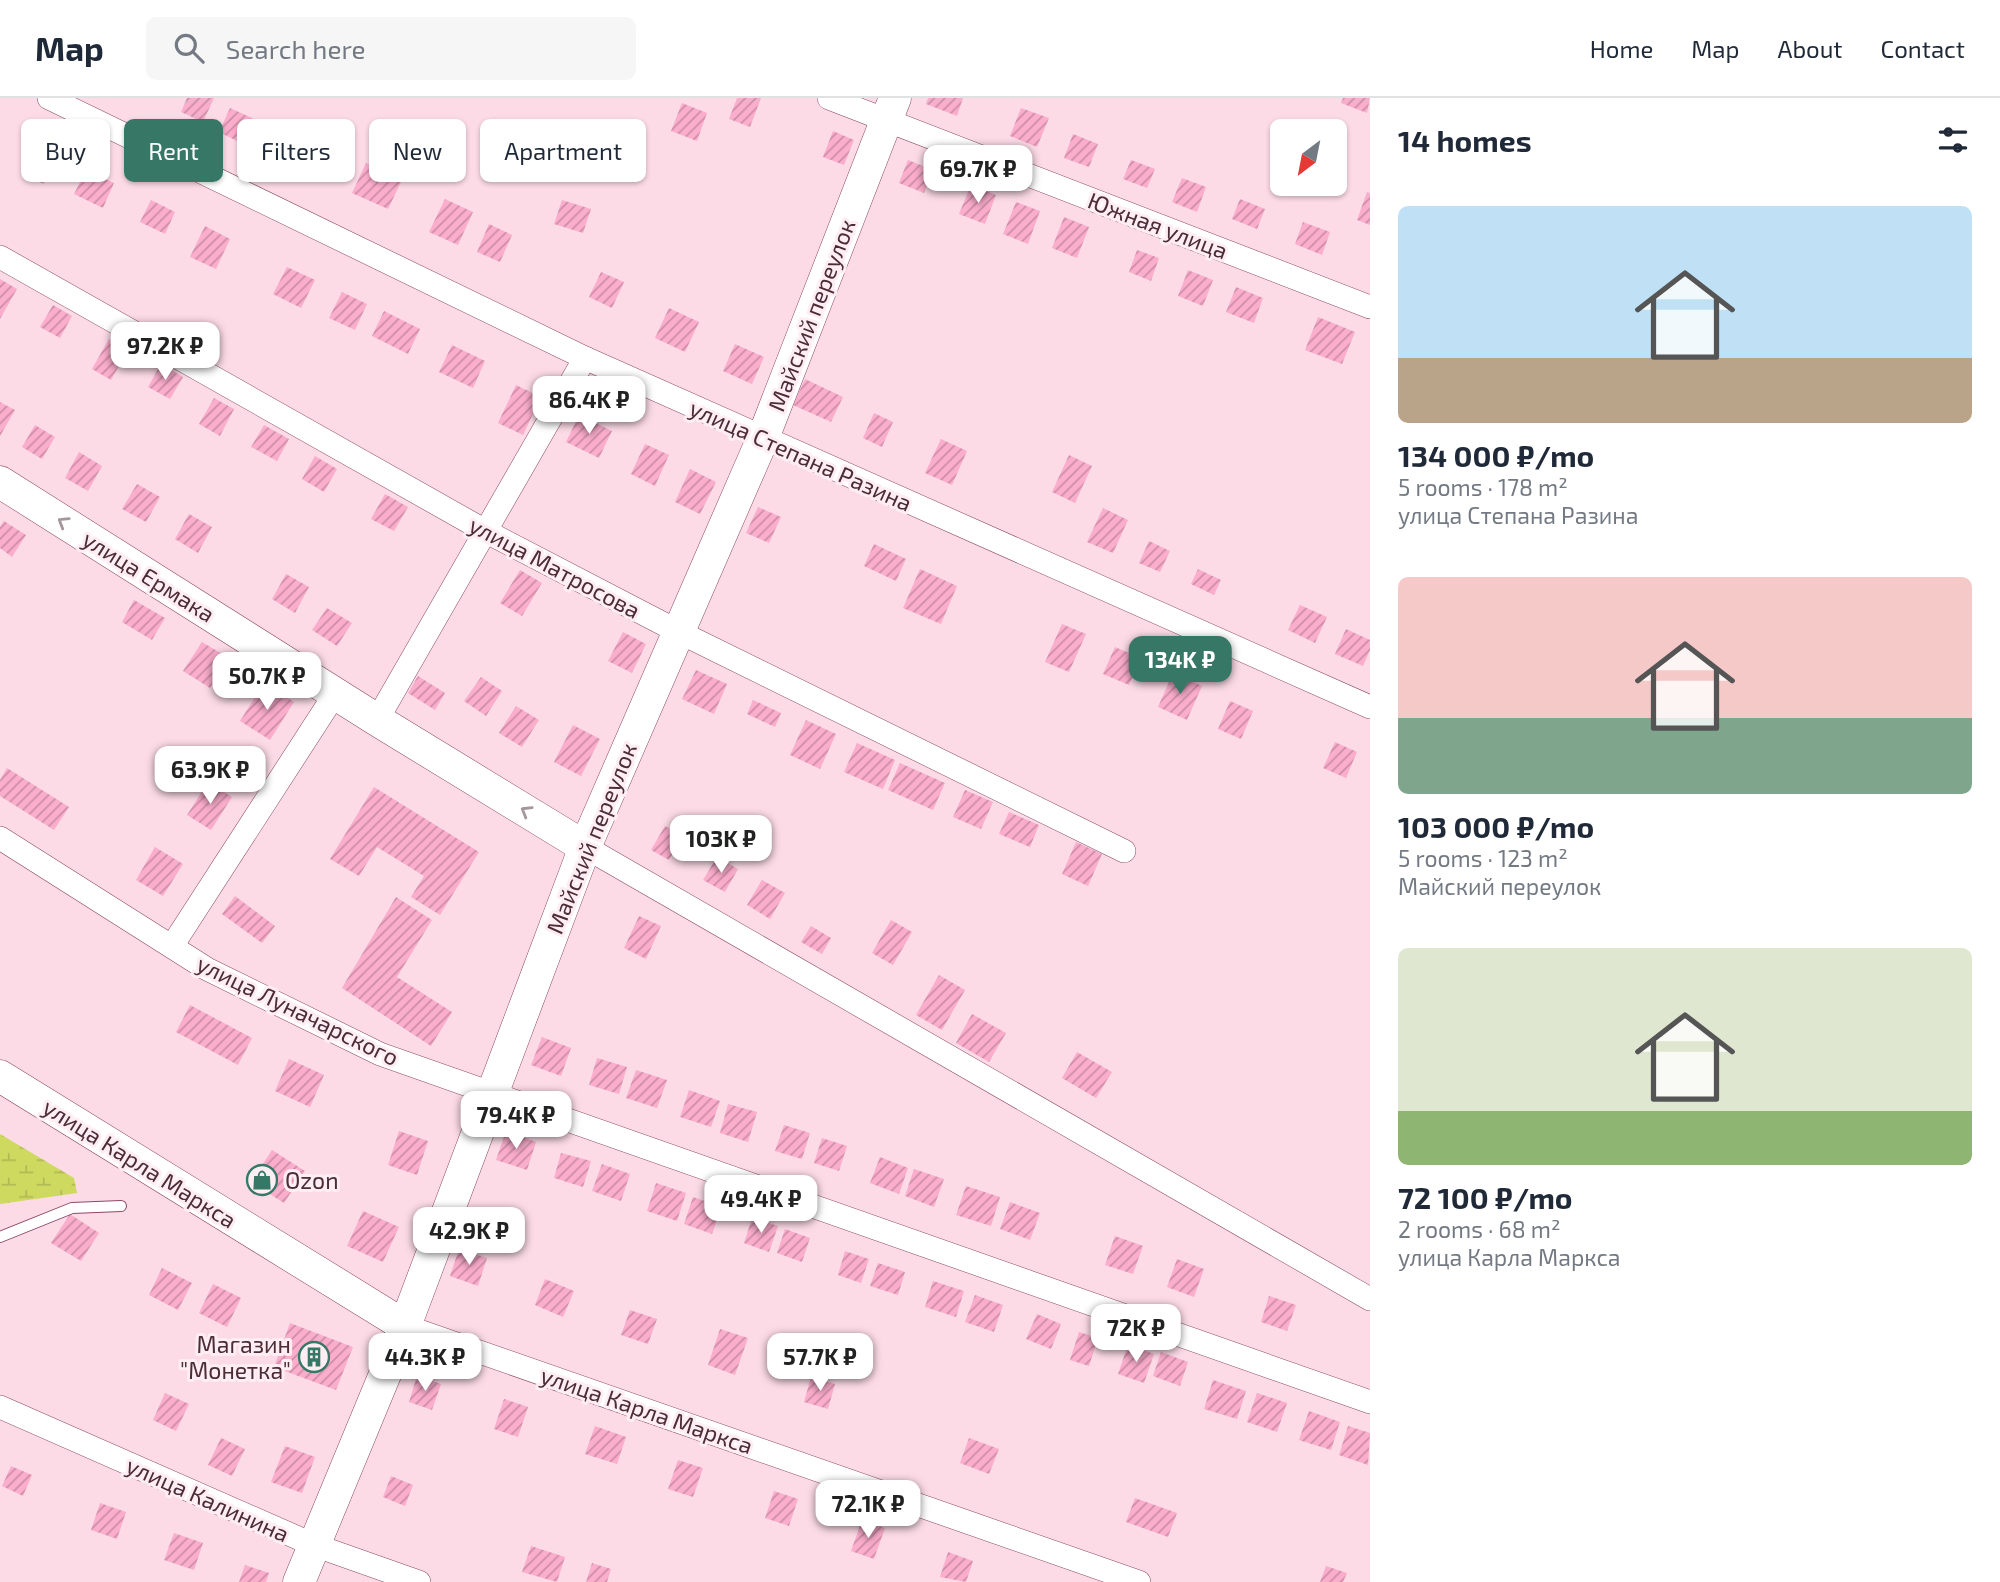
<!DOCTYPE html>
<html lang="en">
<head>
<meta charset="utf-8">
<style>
	body { margin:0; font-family:"Exo 2",sans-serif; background:#f6f6f7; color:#1f2937; height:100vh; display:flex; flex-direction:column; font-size:26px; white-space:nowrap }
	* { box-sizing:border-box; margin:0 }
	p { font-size:23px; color:#747a83 }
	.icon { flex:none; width:38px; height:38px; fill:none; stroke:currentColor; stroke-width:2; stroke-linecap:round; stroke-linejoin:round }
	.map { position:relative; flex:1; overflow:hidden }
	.drawer { display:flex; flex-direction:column; background:#fff; width:630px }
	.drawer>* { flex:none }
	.top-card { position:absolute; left:21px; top:21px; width:665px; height:63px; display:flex; gap:14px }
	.needle { width:46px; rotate:212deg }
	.fabs { position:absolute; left:1270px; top:21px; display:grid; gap:14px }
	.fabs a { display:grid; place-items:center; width:77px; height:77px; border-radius:10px; background:#fff; box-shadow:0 2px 5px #0004; font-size:35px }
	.price { position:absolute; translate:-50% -60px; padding:0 16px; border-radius:14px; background:#fff; color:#222; font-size:23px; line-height:46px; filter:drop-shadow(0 2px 4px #0008) }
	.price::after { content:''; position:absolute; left:50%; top:42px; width:21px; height:16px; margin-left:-10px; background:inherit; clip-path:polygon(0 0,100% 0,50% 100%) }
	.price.selected { background:#377766; color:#fff }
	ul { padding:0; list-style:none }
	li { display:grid; align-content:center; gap:14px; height:371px; padding:0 28px }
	li span { display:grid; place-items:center; height:217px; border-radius:10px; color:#555 }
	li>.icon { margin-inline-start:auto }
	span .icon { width:126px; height:126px; fill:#fffc; stroke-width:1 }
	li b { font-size:30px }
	h2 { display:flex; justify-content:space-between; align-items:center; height:84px; padding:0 28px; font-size:30px }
	.tag { padding:0 24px; border-radius:10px; background:#fff; box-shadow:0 2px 5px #0004; font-size:24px; line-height:63px }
	.tag.selected { background:#377766; color:#fff }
	header { display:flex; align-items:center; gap:42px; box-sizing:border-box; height:98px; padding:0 35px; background:#fff; border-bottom:2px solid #e0e1e3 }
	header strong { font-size:33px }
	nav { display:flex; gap:38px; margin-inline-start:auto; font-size:24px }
	.search { width:490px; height:63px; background:#f6f6f7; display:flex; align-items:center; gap:18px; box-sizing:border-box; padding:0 24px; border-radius:10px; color:#747a83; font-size:26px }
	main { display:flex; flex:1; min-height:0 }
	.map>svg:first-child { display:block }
	.wetland { fill:url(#wetland-marsh) }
	.building { fill:url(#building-hatch) }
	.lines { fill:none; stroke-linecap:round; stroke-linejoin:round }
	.lane-casing { stroke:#8c4966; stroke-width:12 }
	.street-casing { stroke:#8c4966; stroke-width:24 }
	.secondary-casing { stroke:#8c4966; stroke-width:33 }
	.lane { stroke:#fff; stroke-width:10 }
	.street { stroke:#fff; stroke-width:23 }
	.secondary { stroke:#fff; stroke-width:32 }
	.oneway { stroke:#a5969c }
	.labels { text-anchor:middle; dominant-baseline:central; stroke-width:6; stroke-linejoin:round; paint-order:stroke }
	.street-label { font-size:23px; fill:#4b2c38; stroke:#feeef3 }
	.poi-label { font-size:23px; fill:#4b2c38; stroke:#feeef3; text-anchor:start }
</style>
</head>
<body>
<header>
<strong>Map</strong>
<div class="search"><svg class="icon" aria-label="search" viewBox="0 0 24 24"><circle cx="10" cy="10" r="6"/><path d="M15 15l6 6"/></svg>Search here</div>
<nav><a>Home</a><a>Map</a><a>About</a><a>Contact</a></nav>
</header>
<main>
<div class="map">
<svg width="1370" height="1484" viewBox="0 0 1370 1484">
	<defs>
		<pattern id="wetland-marsh" width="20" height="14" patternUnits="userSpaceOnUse" patternTransform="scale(1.75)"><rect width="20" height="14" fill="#cdd95f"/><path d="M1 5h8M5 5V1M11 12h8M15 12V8" fill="none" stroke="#b2ba53"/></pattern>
		<pattern id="building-hatch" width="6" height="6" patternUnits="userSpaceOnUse" patternTransform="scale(1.75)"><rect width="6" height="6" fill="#fbadcc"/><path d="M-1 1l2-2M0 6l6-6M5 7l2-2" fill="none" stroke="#cd8da7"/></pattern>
	</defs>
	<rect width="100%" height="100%" fill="#fcdbe7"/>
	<path class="wetland" d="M0 1036 74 1080 77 1095 0 1106Z"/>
	<g class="building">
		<path d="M187 0H214L203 24 181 14Z"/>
		<path d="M737 0H761L750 29 729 21Z"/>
		<path d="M928 0H963L957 18 926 6Z"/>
		<path d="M1343 0H1370L1367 15 1341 5Z"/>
		<path d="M682 5 707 15 697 43 671 33Z"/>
		<path d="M230 10 252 20 241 45 219 34Z"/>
		<path d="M1021 10 1049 20 1037 49 1010 38Z"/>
		<path d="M833 33 854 42 844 67 823 59Z"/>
		<path d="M1073 36 1098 46 1089 69 1064 60Z"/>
		<path d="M292 44 313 53 304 72 284 62Z"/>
		<path d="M35 49 57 59 44 86 22 76Z"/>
		<path d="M908 62 933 72 924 95 899 85Z"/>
		<path d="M1131 62 1155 71 1147 90 1123 81Z"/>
		<path d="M366 65 402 82 388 111 352 95Z"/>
		<path d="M86 72 114 85 103 110 74 96Z"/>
		<path d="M1182 80 1206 89 1197 114 1172 104Z"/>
		<path d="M971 87 996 97 985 126 959 116Z"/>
		<path d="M1367 94 1370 95V127L1357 122Z"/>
		<path d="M445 101 473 114 458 147 429 134Z"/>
		<path d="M1240 101 1265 111 1257 131 1232 121Z"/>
		<path d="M151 102 175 114 165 136 140 124Z"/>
		<path d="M562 102 591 111 583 135 554 126Z"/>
		<path d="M1016 104 1040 113 1028 146 1003 136Z"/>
		<path d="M1064 119 1089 129 1077 160 1052 150Z"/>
		<path d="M1303 124 1330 134 1322 157 1295 146Z"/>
		<path d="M489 126 512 137 500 164 477 154Z"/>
		<path d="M205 128 230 141 216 171 190 159Z"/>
		<path d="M1137 152 1159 160 1151 183 1129 174Z"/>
		<path d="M287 169 315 182 301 210 273 196Z"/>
		<path d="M1188 172 1213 182 1203 208 1178 198Z"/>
		<path d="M601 174 624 184 612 210 589 199Z"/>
		<path d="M0 181 17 191 0 221Z"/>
		<path d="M1236 189 1263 200 1254 225 1226 214Z"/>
		<path d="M342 194 367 206 355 232 329 220Z"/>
		<path d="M53 207 72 218 60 240 40 229Z"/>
		<path d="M669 210 699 224 685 254 655 240Z"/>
		<path d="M384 213 420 231 408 256 372 238Z"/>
		<path d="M1318 219 1355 234 1342 266 1305 252Z"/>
		<path d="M109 241 128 252 111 282 92 271Z"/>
		<path d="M735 246 764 259 752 286 723 273Z"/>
		<path d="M452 247 485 263 473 290 439 274Z"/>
		<path d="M161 266 183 279 170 301 148 289Z"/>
		<path d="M805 281 843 299 831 324 793 307Z"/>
		<path d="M516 287 541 299 523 337 498 325Z"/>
		<path d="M214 300 234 311 220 338 199 326Z"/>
		<path d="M0 304 15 312 0 338Z"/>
		<path d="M874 315 893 324 882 349 863 340Z"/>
		<path d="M579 317 612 333 599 360 566 344Z"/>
		<path d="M35 327 55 339 42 361 22 349Z"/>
		<path d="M264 327 289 341 277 363 251 349Z"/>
		<path d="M941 341 967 353 952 387 925 375Z"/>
		<path d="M645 346 669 357 655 388 631 376Z"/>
		<path d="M79 354 102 368 88 393 65 380Z"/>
		<path d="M1069 357 1092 368 1075 405 1052 394Z"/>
		<path d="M315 358 337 371 324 394 302 381Z"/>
		<path d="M690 371 716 384 700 416 675 404Z"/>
		<path d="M137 386 160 399 146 424 122 411Z"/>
		<path d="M385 396 408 409 394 433 371 421Z"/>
		<path d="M758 409 781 419 769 445 746 435Z"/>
		<path d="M1103 410 1128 422 1113 455 1087 444Z"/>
		<path d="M189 416 212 429 198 455 175 441Z"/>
		<path d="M4 423 26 437 12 459 0 450V429Z"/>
		<path d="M1149 443 1170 453 1160 474 1139 465Z"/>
		<path d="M874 446 906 461 896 483 864 468Z"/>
		<path d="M920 471 957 488 941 526 903 510Z"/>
		<path d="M1198 471 1221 482 1214 497 1191 486Z"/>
		<path d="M520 472 542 485 522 518 500 505Z"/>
		<path d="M286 476 309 489 295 515 272 501Z"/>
		<path d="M134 502 165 520 152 542 122 524Z"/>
		<path d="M1300 507 1327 519 1315 545 1288 532Z"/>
		<path d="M327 510 352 525 337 548 312 532Z"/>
		<path d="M1062 526 1086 536 1069 574 1045 564Z"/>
		<path d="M1346 531 1370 542V552L1363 568 1335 556Z"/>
		<path d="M623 534 646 546 632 575 608 563Z"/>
		<path d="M202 544 229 560 210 590 183 573Z"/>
		<path d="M1115 549 1141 560 1129 587 1103 576Z"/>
		<path d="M696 572 727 586 714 616 682 601Z"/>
		<path d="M1173 575 1202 588 1187 622 1158 609Z"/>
		<path d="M418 578 445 595 435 612 408 595Z"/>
		<path d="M481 579 502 593 486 618 464 603Z"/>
		<path d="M264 585 294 604 270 642 240 623Z"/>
		<path d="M753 602 781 615 775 629 747 616Z"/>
		<path d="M1230 603 1253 613 1241 641 1218 631Z"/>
		<path d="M516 608 539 622 522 649 499 635Z"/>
		<path d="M806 622 836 636 820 671 790 657Z"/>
		<path d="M573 627 600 641 581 678 554 664Z"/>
		<path d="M1335 644 1357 654 1346 680 1323 670Z"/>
		<path d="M857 645 895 662 883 691 844 674Z"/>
		<path d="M900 665 945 685 933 712 888 692Z"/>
		<path d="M7 670 69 709 54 732 0 698V682Z"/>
		<path d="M208 684 232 699 211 732 187 717Z"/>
		<path d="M374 689 479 754 440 817 411 799 424 778 377 749 359 778 330 761Z"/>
		<path d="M965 692 993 704 981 731 953 719Z"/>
		<path d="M1009 714 1039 727 1030 749 999 736Z"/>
		<path d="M665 728 683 738 669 762 651 752Z"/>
		<path d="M1076 744 1102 756 1088 788 1062 776Z"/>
		<path d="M155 749 183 766 163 798 136 782Z"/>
		<path d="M717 759 738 771 725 794 703 782Z"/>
		<path d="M762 782 785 795 770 821 747 807Z"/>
		<path d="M235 798 275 828 262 845 222 816Z"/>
		<path d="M396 799 432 822 397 879 452 914 431 948 342 890Z"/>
		<path d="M639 818 661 828 646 861 624 850Z"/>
		<path d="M891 822 912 834 893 867 872 855Z"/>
		<path d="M811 828 831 840 822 856 801 844Z"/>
		<path d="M939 877 965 892 942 932 916 917Z"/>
		<path d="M190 907 252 940 238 967 176 934Z"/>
		<path d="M972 916 1006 935 989 964 956 945Z"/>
		<path d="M542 939 571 950 561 978 531 967Z"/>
		<path d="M1077 954 1112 974 1096 1000 1062 980Z"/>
		<path d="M597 960 627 969 619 996 589 987Z"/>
		<path d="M289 961 324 977 310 1009 275 993Z"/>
		<path d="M636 972 667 982 657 1010 626 1000Z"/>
		<path d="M689 992 720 1003 711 1029 680 1019Z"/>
		<path d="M728 1006 757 1014 748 1044 720 1035Z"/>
		<path d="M784 1027 810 1035 802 1061 775 1053Z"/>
		<path d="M399 1033 428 1043 417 1077 388 1067Z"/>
		<path d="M506 1033 536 1044 527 1072 496 1062Z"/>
		<path d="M822 1040 847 1048 839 1073 814 1065Z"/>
		<path d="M272 1052 305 1073 284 1105 251 1084Z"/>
		<path d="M561 1055 591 1063 583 1089 554 1080Z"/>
		<path d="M880 1059 908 1070 899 1096 870 1085Z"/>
		<path d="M602 1066 630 1076 621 1103 592 1093Z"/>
		<path d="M914 1071 944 1081 934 1109 905 1098Z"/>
		<path d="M656 1085 686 1095 677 1123 647 1113Z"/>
		<path d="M966 1088 1000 1099 991 1128 956 1117Z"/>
		<path d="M693 1099 722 1109 712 1136 684 1126Z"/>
		<path d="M1010 1104 1040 1115 1030 1142 1000 1131Z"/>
		<path d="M363 1113 399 1129 383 1164 347 1148Z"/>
		<path d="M70 1116 99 1135 81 1163 51 1145Z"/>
		<path d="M752 1120 778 1128 769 1154 744 1145Z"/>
		<path d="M785 1131 810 1140 802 1164 777 1155Z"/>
		<path d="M1115 1138 1143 1148 1133 1176 1105 1167Z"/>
		<path d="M459 1151 487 1160 478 1188 450 1178Z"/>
		<path d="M845 1153 869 1161 861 1185 838 1177Z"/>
		<path d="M1177 1161 1204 1171 1194 1199 1167 1189Z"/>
		<path d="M878 1165 905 1174 898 1197 870 1188Z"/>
		<path d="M162 1170 192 1185 178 1212 149 1197Z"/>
		<path d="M545 1181 574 1193 563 1219 535 1207Z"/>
		<path d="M933 1183 964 1193 956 1219 925 1209Z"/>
		<path d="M213 1186 241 1200 227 1229 199 1215Z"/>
		<path d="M975 1197 1003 1207 994 1234 965 1224Z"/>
		<path d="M1269 1198 1296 1207 1287 1233 1261 1224Z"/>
		<path d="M630 1212 657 1221 648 1246 621 1237Z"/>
		<path d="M1037 1216 1061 1226 1051 1251 1026 1241Z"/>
		<path d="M290 1225 353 1249 336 1292 274 1269Z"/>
		<path d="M720 1231 748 1240 735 1277 708 1267Z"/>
		<path d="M1079 1234 1098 1240 1089 1268 1070 1262Z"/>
		<path d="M1128 1247 1154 1256 1144 1285 1118 1276Z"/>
		<path d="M1161 1254 1188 1264 1180 1288 1153 1278Z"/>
		<path d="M417 1278 441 1286 432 1312 409 1304Z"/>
		<path d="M811 1279 835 1286 828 1311 804 1304Z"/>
		<path d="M1213 1282 1246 1293 1237 1321 1204 1311Z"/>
		<path d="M165 1295 189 1306 176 1333 153 1322Z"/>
		<path d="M1257 1295 1287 1305 1277 1334 1247 1324Z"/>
		<path d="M504 1301 528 1309 518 1339 494 1331Z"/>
		<path d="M1309 1313 1340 1324 1331 1352 1299 1342Z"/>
		<path d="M595 1328 626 1339 617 1366 585 1356Z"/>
		<path d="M1348 1328 1370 1335 1368 1367 1339 1357Z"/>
		<path d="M221 1340 245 1351 232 1378 208 1367Z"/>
		<path d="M969 1340 999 1351 989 1376 960 1365Z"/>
		<path d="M285 1348 315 1359 302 1395 271 1384Z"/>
		<path d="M678 1362 703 1370 693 1399 668 1391Z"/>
		<path d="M11 1368 32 1377 23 1398 2 1388Z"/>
		<path d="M391 1378 413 1387 405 1408 383 1399Z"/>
		<path d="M774 1393 798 1401 789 1428 765 1420Z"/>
		<path d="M1135 1400 1177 1415 1168 1439 1126 1424Z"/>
		<path d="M100 1405 126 1414 117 1441 91 1432Z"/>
		<path d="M862 1422 885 1430 874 1461 851 1453Z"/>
		<path d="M174 1435 203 1445 194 1472 164 1462Z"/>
		<path d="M531 1448 565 1459 557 1484 522 1474Z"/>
		<path d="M948 1454 973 1463 966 1484 940 1479Z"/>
		<path d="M592 1465 611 1471 607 1484H586Z"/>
		<path d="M245 1467 269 1475 266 1484H239Z"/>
		<path d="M1326 1468 1347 1475 1343 1484H1320Z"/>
	</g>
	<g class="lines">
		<g class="lane-casing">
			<path id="lane" d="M0 1139 72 1110 121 1108"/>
		</g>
		<g class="street-casing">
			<g id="street">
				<path d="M49 0 585 260 1370 609"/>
				<path d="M829 0 1370 209"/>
				<path d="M0 159 487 434 679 534 1124 753"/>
				<path d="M377 622 585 260"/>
				<path d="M0 740 207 871 380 956 1370 1304"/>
				<path d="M585 749 1370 1201"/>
				<path d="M172 848 335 596"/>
				<path d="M405 1228 1139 1484"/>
				<path d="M0 1309 314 1447 419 1484"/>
			</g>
		</g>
		<g class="secondary-casing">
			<g id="secondary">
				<path d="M0 384 377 622 585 749"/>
				<path d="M0 978 405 1228"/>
				<path d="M299 1484 405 1228 585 749 763 340 895 0"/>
			</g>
		</g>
		<use href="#lane" class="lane"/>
		<use href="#street" class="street"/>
		<use href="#secondary" class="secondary"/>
	</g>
	<defs><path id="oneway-chevron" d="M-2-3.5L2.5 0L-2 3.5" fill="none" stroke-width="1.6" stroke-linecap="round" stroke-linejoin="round" transform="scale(1.75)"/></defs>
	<g class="oneway">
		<use href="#oneway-chevron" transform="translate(63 424) rotate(-148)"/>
		<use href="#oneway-chevron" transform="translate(526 713) rotate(-149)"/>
	</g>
	<defs>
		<g id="shop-ring" transform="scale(1.575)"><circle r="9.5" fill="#feeef3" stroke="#377766" stroke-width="1.5"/><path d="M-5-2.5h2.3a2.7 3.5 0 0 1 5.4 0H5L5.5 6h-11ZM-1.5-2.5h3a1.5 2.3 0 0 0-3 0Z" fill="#377766"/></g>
		<g id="building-ring" transform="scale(1.575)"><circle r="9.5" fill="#feeef3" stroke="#377766" stroke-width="1.5"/><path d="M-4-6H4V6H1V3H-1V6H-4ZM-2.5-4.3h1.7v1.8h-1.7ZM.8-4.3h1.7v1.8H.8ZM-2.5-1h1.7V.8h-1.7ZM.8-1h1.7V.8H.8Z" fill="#377766"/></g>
	</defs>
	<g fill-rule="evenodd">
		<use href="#shop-ring" x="262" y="1082"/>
		<use href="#building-ring" x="314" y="1259"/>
	</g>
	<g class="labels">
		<g class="street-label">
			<text transform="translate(1158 127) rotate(21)">Южная улица</text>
			<text transform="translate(811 217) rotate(-69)">Майский переулок</text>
			<text transform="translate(801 357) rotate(24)">улица Степана Разина</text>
			<text transform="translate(555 469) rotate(28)">улица Матросова</text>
			<text transform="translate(149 478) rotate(32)">улица Ермака</text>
			<text transform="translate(591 740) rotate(-68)">Майский переулок</text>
			<text transform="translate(298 912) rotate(26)">улица Луначарского</text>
			<text transform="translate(140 1065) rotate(32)">улица Карла Маркса</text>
			<text transform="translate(647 1312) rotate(19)">улица Карла Маркса</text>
			<text transform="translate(208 1401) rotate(24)">улица Калинина</text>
		</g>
		<g class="poi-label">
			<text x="285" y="1082">Ozon</text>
			<text x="291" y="1246" text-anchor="end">Магазин<tspan x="291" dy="26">"Монетка"</tspan></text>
		</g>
	</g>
</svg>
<div class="fabs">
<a><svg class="needle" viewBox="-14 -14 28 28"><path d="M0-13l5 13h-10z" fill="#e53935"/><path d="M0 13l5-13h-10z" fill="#747a83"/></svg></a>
</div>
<b class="price" style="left:978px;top:107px">69.7K ₽</b>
<b class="price" style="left:165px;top:284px">97.2K ₽</b>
<b class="price" style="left:589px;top:338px">86.4K ₽</b>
<b class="price selected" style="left:1180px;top:598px">134K ₽</b>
<b class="price" style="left:267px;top:614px">50.7K ₽</b>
<b class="price" style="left:210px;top:708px">63.9K ₽</b>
<b class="price" style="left:721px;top:777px">103K ₽</b>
<b class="price" style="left:516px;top:1053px">79.4K ₽</b>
<b class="price" style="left:761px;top:1137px">49.4K ₽</b>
<b class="price" style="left:469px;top:1169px">42.9K ₽</b>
<b class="price" style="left:1136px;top:1266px">72K ₽</b>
<b class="price" style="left:425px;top:1295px">44.3K ₽</b>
<b class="price" style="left:820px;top:1295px">57.7K ₽</b>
<b class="price" style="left:868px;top:1442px">72.1K ₽</b>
<div class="top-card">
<a class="tag">Buy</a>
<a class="tag selected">Rent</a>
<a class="tag">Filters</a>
<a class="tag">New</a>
<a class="tag">Apartment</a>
</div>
</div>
<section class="drawer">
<h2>14 homes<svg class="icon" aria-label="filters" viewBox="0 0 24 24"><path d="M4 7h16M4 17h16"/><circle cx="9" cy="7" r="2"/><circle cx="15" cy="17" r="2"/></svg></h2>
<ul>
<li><span style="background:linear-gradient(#bfe0f5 70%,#b9a48a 0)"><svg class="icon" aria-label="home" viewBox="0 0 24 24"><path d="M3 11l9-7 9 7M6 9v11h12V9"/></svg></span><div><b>134 000 ₽/mo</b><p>5 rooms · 178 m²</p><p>улица Степана Разина</p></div></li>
<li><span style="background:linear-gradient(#f6c9c9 65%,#7fa58c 0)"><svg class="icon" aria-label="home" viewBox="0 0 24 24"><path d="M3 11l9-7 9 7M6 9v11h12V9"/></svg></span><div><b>103 000 ₽/mo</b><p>5 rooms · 123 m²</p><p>Майский переулок</p></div></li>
<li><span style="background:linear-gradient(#dfe7d0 75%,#8fb573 0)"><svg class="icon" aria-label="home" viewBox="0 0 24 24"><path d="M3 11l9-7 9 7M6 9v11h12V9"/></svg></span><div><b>72 100 ₽/mo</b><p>2 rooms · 68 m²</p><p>улица Карла Маркса</p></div></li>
</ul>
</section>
</main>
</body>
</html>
